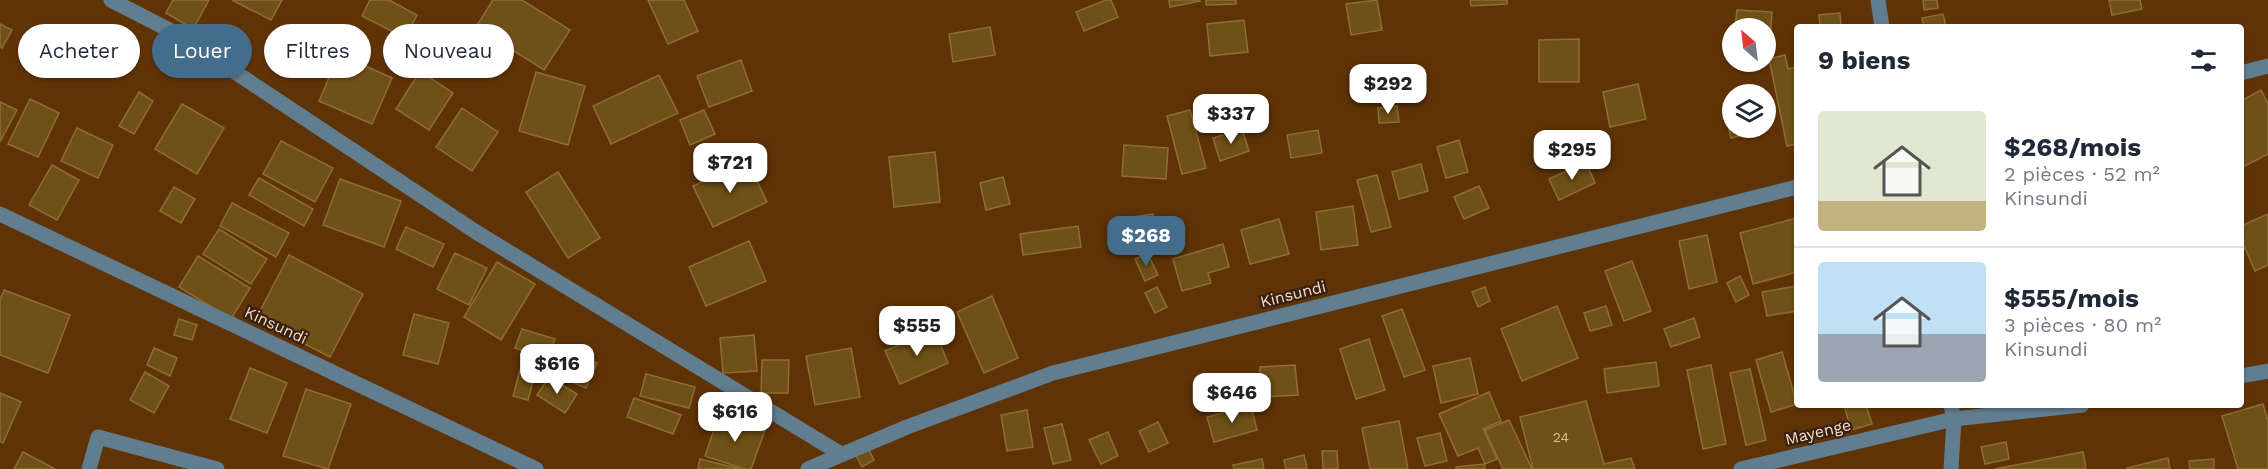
<!DOCTYPE html>
<html lang="fr">
<head>
<meta charset="utf-8">
<style>
	body { margin:0; font-family:"Work Sans",sans-serif; background:#f2f2f3; color:#1f2937; height:100vh; display:flex; flex-direction:column; font-size:22px; white-space:nowrap }
	* { box-sizing:border-box; margin:0 }
	p { font-size:20px; color:#747a83 }
	.icon { flex:none; width:33px; height:33px; fill:none; stroke:currentColor; stroke-width:2; stroke-linecap:round; stroke-linejoin:round }
	.map { position:relative; flex:1; overflow:hidden }
	.panel { position:absolute; left:1794px; top:24px; width:450px; height:384px; display:flex; flex-direction:column; background:#fff; border-radius:6px; box-shadow:0 2px 4px #0004 }
	.panel>* { flex:none }
	.hud { position:absolute; left:18px; top:24px; width:570px; height:54px; display:flex; gap:12px }
	.needle { width:39px; rotate:332deg }
	.fabs { position:absolute; left:1722px; top:18px; display:grid; gap:12px }
	.fabs a { display:grid; place-items:center; width:54px; height:54px; border-radius:50%; background:#fff; box-shadow:0 2px 4px #0004; font-size:30px }
	.price { position:absolute; translate:-50% -51px; padding:0 14px; border-radius:12px; background:#fff; color:#222; font-size:20px; line-height:39px; filter:drop-shadow(0 2px 3px #0008) }
	.price::after { content:''; position:absolute; left:50%; top:36px; width:18px; height:14px; margin-left:-9px; background:inherit; clip-path:polygon(0 0,100% 0,50% 100%) }
	.price.on { background:#446d8c; color:#fff }
	ul { padding:0; list-style:none }
	li { display:flex; align-items:center; gap:18px; height:150px; padding:0 24px }
	li+li { border-top:2px solid #e0e1e3 }
	li span { display:grid; place-items:center; flex:none; width:168px; height:120px; border-radius:6px; color:#555 }
	li>.icon { margin-inline-start:auto }
	span .icon { width:72px; height:72px; fill:#fffc; stroke-width:1 }
	li b { font-size:26px }
	h2 { display:flex; justify-content:space-between; align-items:center; height:72px; padding:0 24px; font-size:26px }
	.chip { padding:0 21px; border-radius:27px; background:#fff; box-shadow:0 2px 4px #0004; font-size:21px; line-height:54px }
	.chip.on { background:#446d8c; color:#fff }
	.map>svg:first-child { display:block }
	.building { fill:#6f5016; stroke:#8e6d36; stroke-width:1.5 }
	.lines { fill:none; stroke-linecap:round; stroke-linejoin:round }
	.minor { stroke:#617d90; stroke-width:15 }
	.labels { text-anchor:middle; dominant-baseline:central; stroke-width:4.5; stroke-linejoin:round; paint-order:stroke }
	.number-label { font-size:14px; fill:#d4b899 }
	.street-label { font-size:16px; fill:#f6dac5; stroke:#362111 }
</style>
</head>
<body>
<div class="map">
<svg width="2268" height="469" viewBox="0 0 2268 469">
	<rect width="100%" height="100%" fill="#603307"/>
	<g class="building">
		<path d="M173 0H209L193 29 166 13Z"/>
		<path d="M232 0H282L271 20Z"/>
		<path d="M370 0H389L417 15 405 38 362 16Z"/>
		<path d="M493 0H522L570 30 544 70 476 27Z"/>
		<path d="M648 0H684L698 31 668 44Z"/>
		<path d="M1106 0H1111L1118 17 1084 31 1076 12Z"/>
		<path d="M1169 0H1199L1200 1 1170 7Z"/>
		<path d="M1206 0H1236V4L1206 5Z"/>
		<path d="M1377 0 1382 30 1351 35 1346 4Z"/>
		<path d="M1470 0H1507V4L1471 6Z"/>
		<path d="M1923 0H1937L1938 8 1924 10Z"/>
		<path d="M2109 0H2140L2142 9 2112 15Z"/>
		<path d="M1737 10 1772 12 1770 40H1766V28H1735Z"/>
		<path d="M1840 13 1841 27H1820L1819 15Z"/>
		<path d="M1943 14 1946 27H1924L1922 18Z"/>
		<path d="M1244 20 1248 52 1210 56 1207 24Z"/>
		<path d="M0 24 12 30 2 48 0 46Z"/>
		<path d="M990 27 995 55 953 62 949 34Z"/>
		<path d="M1579 39V82H1539V40Z"/>
		<path d="M339 54 392 78 372 124 319 101Z"/>
		<path d="M1785 55 1788 69 1797 67V144L1787 146 1769 59Z"/>
		<path d="M741 60 752 91 709 107 697 76Z"/>
		<path d="M420 71 453 93 429 130 396 109Z"/>
		<path d="M536 72 585 86 568 145 519 131Z"/>
		<path d="M659 75 678 113 611 144 593 106Z"/>
		<path d="M1638 84 1646 119 1610 127 1603 92Z"/>
		<path d="M2261 90 2268 104V154L2241 168V101Z"/>
		<path d="M139 92 153 101 134 134 119 126Z"/>
		<path d="M30 99 59 113 38 157 8 144Z"/>
		<path d="M1732 101V128H1764V130L1731 138 1723 103Z"/>
		<path d="M0 102 17 110 0 142Z"/>
		<path d="M182 104 224 128 197 174 155 149Z"/>
		<path d="M1397 106 1399 122 1379 123 1378 108Z"/>
		<path d="M462 108 498 132 472 171 436 147Z"/>
		<path d="M704 110 715 134 690 145 680 120Z"/>
		<path d="M1190 110 1206 168 1182 174 1167 116Z"/>
		<path d="M77 128 113 145 98 178 61 161Z"/>
		<path d="M1242 129 1249 151 1220 161 1213 138Z"/>
		<path d="M1318 130 1322 153 1291 158 1287 135Z"/>
		<path d="M1459 140 1468 172 1446 178 1437 147Z"/>
		<path d="M281 141 333 168 315 202 263 174Z"/>
		<path d="M1124 145 1168 148 1166 179 1122 176Z"/>
		<path d="M935 152 940 202 894 207 889 157Z"/>
		<path d="M747 160 767 202 713 227 693 186Z"/>
		<path d="M1586 162 1595 183 1559 200 1549 179Z"/>
		<path d="M1421 164 1428 191 1399 199 1392 172Z"/>
		<path d="M52 165 79 180 57 220 29 205Z"/>
		<path d="M558 172 600 238 568 258 526 192Z"/>
		<path d="M1377 175 1391 227 1371 232 1357 180Z"/>
		<path d="M1003 177 1010 204 986 210 980 183Z"/>
		<path d="M259 178 313 209 304 226 249 195Z"/>
		<path d="M340 179 401 201 384 247 323 225Z"/>
		<path d="M1479 186 1489 208 1464 219 1454 197Z"/>
		<path d="M174 187 195 199 181 223 160 211Z"/>
		<path d="M232 203 289 233 276 257 220 226Z"/>
		<path d="M1353 206 1358 245 1321 250 1316 212Z"/>
		<path d="M1153 214 1156 241 1115 246 1112 220Z"/>
		<path d="M2268 214V265L2255 271 2241 239V226Z"/>
		<path d="M1797 218V272L1753 284 1740 233Z"/>
		<path d="M1279 219 1289 254 1250 264 1241 230Z"/>
		<path d="M1078 226 1081 247 1023 255 1020 234Z"/>
		<path d="M406 227 444 244 433 267 396 249Z"/>
		<path d="M219 229 267 259 251 284 203 254Z"/>
		<path d="M1707 235 1717 282 1689 289 1679 241Z"/>
		<path d="M749 241 766 281 706 306 689 267Z"/>
		<path d="M1223 244 1229 267 1208 273 1211 283 1182 291 1173 259Z"/>
		<path d="M455 253 487 268 469 305 437 289Z"/>
		<path d="M1148 254 1158 275 1145 281 1135 259Z"/>
		<path d="M289 255 363 294 330 357 256 319Z"/>
		<path d="M198 256 250 288 231 319 179 287Z"/>
		<path d="M1632 261 1651 311 1624 321 1605 271Z"/>
		<path d="M497 262 535 284 501 340 464 317Z"/>
		<path d="M1740 276 1749 295 1736 302 1727 283Z"/>
		<path d="M1797 286V311L1767 316 1762 292Z"/>
		<path d="M1157 287 1167 307 1155 313 1145 293Z"/>
		<path d="M1485 287 1490 301 1478 307 1472 292Z"/>
		<path d="M4 290 70 315 48 373 0 355V300Z"/>
		<path d="M992 296 1018 358 984 373 957 312Z"/>
		<path d="M1557 306 1578 358 1522 381 1501 329Z"/>
		<path d="M1606 306 1612 325 1590 331 1584 313Z"/>
		<path d="M1402 309 1425 370 1404 377 1382 316Z"/>
		<path d="M414 314 449 323 438 364 403 355Z"/>
		<path d="M1694 318 1700 337 1671 347 1664 329Z"/>
		<path d="M179 319 197 325 192 340 174 335Z"/>
		<path d="M522 329 555 339 548 359 515 348Z"/>
		<path d="M934 329 948 363 900 384 885 351Z"/>
		<path d="M754 335 757 371 723 373 720 338Z"/>
		<path d="M1369 339 1385 390 1356 399 1340 349Z"/>
		<path d="M154 348 177 358 170 376 147 365Z"/>
		<path d="M561 348 597 363 586 388 550 373Z"/>
		<path d="M851 348 860 397 815 405 806 356Z"/>
		<path d="M1782 352 1797 404 1771 412 1756 360Z"/>
		<path d="M1470 358 1478 394 1441 403 1433 366Z"/>
		<path d="M762 360H789L788 393H761Z"/>
		<path d="M1656 362 1659 386 1607 393 1604 369Z"/>
		<path d="M1295 365 1298 395 1261 397 1260 367Z"/>
		<path d="M1711 365 1726 444 1703 449 1687 370Z"/>
		<path d="M250 368 287 383 267 433 230 419Z"/>
		<path d="M1750 369 1766 440 1746 445 1730 373Z"/>
		<path d="M520 370 535 374 528 400 513 396Z"/>
		<path d="M145 372 169 386 154 413 130 400Z"/>
		<path d="M646 374 695 387 689 408 640 396Z"/>
		<path d="M549 377 577 394 565 413 537 395Z"/>
		<path d="M306 389 351 404 328 469 283 456Z"/>
		<path d="M1489 392 1501 421 1483 429 1497 459 1485 464 1478 448 1458 456 1439 414Z"/>
		<path d="M0 393 21 402 3 443 0 441Z"/>
		<path d="M634 398 681 415 673 434 627 417Z"/>
		<path d="M1586 401 1604 464 1631 458 1635 469H1533L1520 417Z"/>
		<path d="M2263 404 2268 421V469H2238L2222 416Z"/>
		<path d="M1844 405H1866L1872 424 1851 430Z"/>
		<path d="M1251 406 1257 430 1214 442 1207 417Z"/>
		<path d="M1027 410 1033 447 1007 451 1001 415Z"/>
		<path d="M719 415 765 430 751 469H744L705 456Z"/>
		<path d="M1509 420 1532 469H1503L1485 430Z"/>
		<path d="M1399 421 1408 469H1370L1362 428Z"/>
		<path d="M1158 422 1168 443 1149 452 1139 431Z"/>
		<path d="M1062 424 1071 460 1053 464 1044 428Z"/>
		<path d="M1108 432 1118 456 1101 464 1089 440Z"/>
		<path d="M1440 433 1447 461 1425 466 1417 438Z"/>
		<path d="M2006 442 2009 459 1985 464 1981 447Z"/>
		<path d="M867 446 874 460 862 467 854 452Z"/>
		<path d="M1322 451H1337L1338 469H1323Z"/>
		<path d="M23 452 55 469H14Z"/>
		<path d="M2083 452 2086 469H1995Z"/>
		<path d="M1304 455 1307 469H1286L1284 460Z"/>
		<path d="M2168 458 2170 469H2127V468Z"/>
		<path d="M700 459 740 469H698Z"/>
		<path d="M1262 459 1264 469H1234L1233 465Z"/>
		<path d="M2214 459V469H2190L2189 461Z"/>
		<path d="M1484 464 1485 469H1456V467Z"/>
	</g>
	<g class="lines">
		<g class="minor">
			<path d="M111 0 179 35 476 232 841 454"/>
			<path d="M1878 0 1882 27"/>
			<path d="M2241 73 2268 66"/>
			<path d="M0 214 536 469"/>
			<path d="M2241 376 2268 371"/>
			<path d="M89 469 98 437 217 469"/>
			<path d="M808 469 907 427 1053 373 1797 187"/>
			<path d="M1741 469 1954 419 2082 405"/>
			<path d="M1951 469 1954 419 1951 405"/>
		</g>
	</g>
	<g class="labels">
		<g class="number-label">
			<text x="1561" y="437">24</text>
		</g>
		<g class="street-label">
			<text transform="translate(1293 294) rotate(-14)">Kinsundi</text>
			<text transform="translate(276 325) rotate(25)">Kinsundi</text>
			<text transform="translate(1818 432) rotate(-13)">Mayenge</text>
		</g>
	</g>
</svg>
<div class="fabs">
<a><svg class="needle" viewBox="-14 -14 28 28"><path d="M0-13l5 13h-10z" fill="#e53935"/><path d="M0 13l5-13h-10z" fill="#747a83"/></svg></a>
<a><svg class="icon" aria-label="layers" viewBox="0 0 24 24"><path d="M12 4l9 5-9 5-9-5zM3 14l9 5 9-5"/></svg></a>
</div>
<b class="price" style="left:1388px;top:115px">$292</b>
<b class="price" style="left:1231px;top:145px">$337</b>
<b class="price" style="left:1572px;top:181px">$295</b>
<b class="price" style="left:730px;top:194px">$721</b>
<b class="price on" style="left:1146px;top:267px">$268</b>
<b class="price" style="left:917px;top:357px">$555</b>
<b class="price" style="left:557px;top:395px">$616</b>
<b class="price" style="left:1232px;top:424px">$646</b>
<b class="price" style="left:735px;top:443px">$616</b>
<div class="hud">
<a class="chip">Acheter</a>
<a class="chip on">Louer</a>
<a class="chip">Filtres</a>
<a class="chip">Nouveau</a>
</div>
<section class="panel">
<h2>9 biens<svg class="icon" aria-label="filters" viewBox="0 0 24 24"><path d="M4 7h16M4 17h16"/><circle cx="9" cy="7" r="2"/><circle cx="15" cy="17" r="2"/></svg></h2>
<ul>
<li><span style="background:linear-gradient(#dfe7d0 75%,#c2b280 0)"><svg class="icon" aria-label="home" viewBox="0 0 24 24"><path d="M3 11l9-7 9 7M6 9v11h12V9"/></svg></span><div><b>$268/mois</b><p>2 pièces · 52 m²</p><p>Kinsundi</p></div></li>
<li><span style="background:linear-gradient(#bfe0f5 60%,#9aa5b1 0)"><svg class="icon" aria-label="home" viewBox="0 0 24 24"><path d="M3 11l9-7 9 7M6 9v11h12V9"/></svg></span><div><b>$555/mois</b><p>3 pièces · 80 m²</p><p>Kinsundi</p></div></li>
</ul>
</section>
</div>
</body>
</html>
